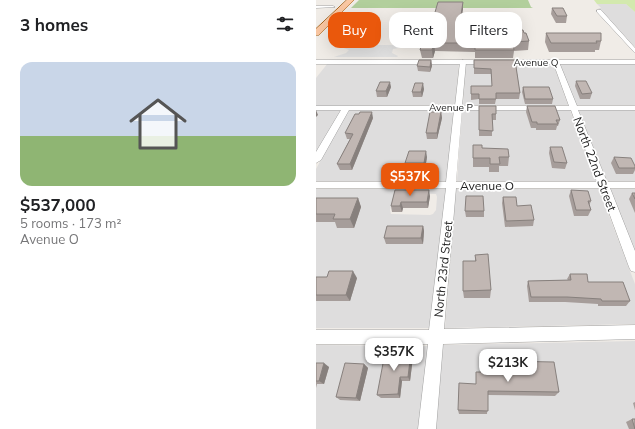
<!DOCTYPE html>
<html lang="en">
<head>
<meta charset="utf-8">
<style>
	body { margin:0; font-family:Mulish,sans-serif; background:#f6f6f6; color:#202124; height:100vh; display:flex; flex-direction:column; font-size:15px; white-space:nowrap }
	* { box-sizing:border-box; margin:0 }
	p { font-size:13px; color:#757577 }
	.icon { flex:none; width:22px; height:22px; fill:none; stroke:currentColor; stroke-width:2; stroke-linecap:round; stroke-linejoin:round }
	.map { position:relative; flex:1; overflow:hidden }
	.panel { display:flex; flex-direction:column; background:#fff; width:316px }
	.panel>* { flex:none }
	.banner { position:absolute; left:12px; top:12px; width:247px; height:36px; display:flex; gap:8px }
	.price { position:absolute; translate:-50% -34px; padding:0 9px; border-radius:8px; background:#fff; color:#222; font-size:13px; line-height:26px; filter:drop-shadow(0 1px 2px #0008) }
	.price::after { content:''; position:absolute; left:50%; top:24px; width:12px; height:9px; margin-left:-6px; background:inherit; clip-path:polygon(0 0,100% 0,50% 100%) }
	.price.on { background:#ea580c; color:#fff }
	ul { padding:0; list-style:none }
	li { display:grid; align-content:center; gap:8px; height:212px; padding:0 20px }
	li span { display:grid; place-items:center; height:124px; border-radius:12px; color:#555 }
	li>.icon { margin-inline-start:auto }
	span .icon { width:72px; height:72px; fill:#fffc; stroke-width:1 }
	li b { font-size:17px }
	h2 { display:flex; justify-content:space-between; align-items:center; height:48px; padding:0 20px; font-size:17px }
	.pill { padding:0 14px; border-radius:12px; background:#fff; box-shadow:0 4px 16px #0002; font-size:14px; line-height:36px }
	.pill.on { background:#ea580c; color:#fff }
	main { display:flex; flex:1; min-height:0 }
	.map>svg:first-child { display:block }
	.residential { fill:#dedddd; fill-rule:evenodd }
	.grass { fill:#d3e9ae }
	.forest { fill:#b2cf9c }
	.parking { fill:#e0e0e0 }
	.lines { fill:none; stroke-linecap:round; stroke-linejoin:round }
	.minor-casing { stroke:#a1a1a1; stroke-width:1 }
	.tertiary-casing { stroke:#a1a1a1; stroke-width:1 }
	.primary-casing { stroke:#995203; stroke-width:1 }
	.minor { fill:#fff; fill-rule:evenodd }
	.tertiary { fill:#fff; fill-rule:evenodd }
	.primary { fill:#fac7a2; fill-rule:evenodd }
	.wall { fill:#a69d9a }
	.shaded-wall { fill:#87807d }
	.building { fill:#c1b7b3; stroke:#87807d }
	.labels { text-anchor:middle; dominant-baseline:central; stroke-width:3.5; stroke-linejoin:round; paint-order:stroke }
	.far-street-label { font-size:10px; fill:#202020; stroke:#fff }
	.street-label { font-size:12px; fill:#202020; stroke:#fff }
</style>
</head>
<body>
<main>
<section class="panel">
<h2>3 homes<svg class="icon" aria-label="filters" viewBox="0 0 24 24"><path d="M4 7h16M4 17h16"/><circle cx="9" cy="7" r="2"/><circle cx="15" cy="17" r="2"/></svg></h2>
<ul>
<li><span style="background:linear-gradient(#c9d6e8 60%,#8fb573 0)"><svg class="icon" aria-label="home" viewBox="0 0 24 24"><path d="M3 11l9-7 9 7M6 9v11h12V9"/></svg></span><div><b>$537,000</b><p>5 rooms · 173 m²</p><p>Avenue O</p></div></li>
</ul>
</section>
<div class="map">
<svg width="319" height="429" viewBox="0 0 319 429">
	<rect width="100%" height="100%" fill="#f0ece7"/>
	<g class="residential">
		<path d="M281 4H310L319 12V47L282 8H285Z"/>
		<path d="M12 63H143L139 105 0 106V78Z"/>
		<path d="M150 63H237L252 105H147Z"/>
		<path d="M243 63H319V105H260Z"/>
		<path d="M138 109 131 181H0V169L32 110Z"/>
		<path d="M146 109 254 110 281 181H141Z"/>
		<path d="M0 110H25L0 152Z"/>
		<path d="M262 110H319V181H291Z"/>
		<path d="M0 189H130L114 328H0ZM83 193 120 194 121 197 120 210 117 214 114 215 75 214 74 210 77 197Z"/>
		<path d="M140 189H283L319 284V324L129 328Z"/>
		<path d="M294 189H319V251Z"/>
		<path d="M319 341V429H120L127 345Z"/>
		<path d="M0 345 112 346 102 429H0Z"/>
	</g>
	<path class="grass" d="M278 0H319V12L310 4H281Z"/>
	<path class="forest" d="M43 0H212L215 7 217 8H35Z"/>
	<path class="parking" d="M26 45H89L88 47 77 49 76 53 82 56 81 57H18L30 53 33 50 25 47Z"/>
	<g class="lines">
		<g class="minor-casing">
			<g id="minor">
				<path d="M0 6H17L19 7 0 8Z"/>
				<path d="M281 10H285L319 48V53L281 12Z"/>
				<path d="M147 60 150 62 146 106H253L237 62 240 60 243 62 261 106H319V110H262L291 182H319V188H294L319 251V272L315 271 313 267 284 188H140L128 329 319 325V339L127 344 120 429H102L112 344H0V330H113L130 188H0V182H130L138 110H33L5 160 0 163V152L25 110H0V106H139L144 62ZM146 110H255L281 182H140Z"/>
			</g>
		</g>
		<g class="tertiary-casing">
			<rect id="tertiary" x="0" y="60" width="319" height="4"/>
		</g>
		<g class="primary-casing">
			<path id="primary" d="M31 0H38L3 35H0V29Z"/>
		</g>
		<use href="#minor" class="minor"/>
		<use href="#tertiary" class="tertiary"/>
		<use href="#primary" class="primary"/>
	</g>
	<g class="wall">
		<path d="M147 2 146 15 162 21 183 30 208 33 213 41 212 50 198 51 197 58H159V52L119 51 117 58H106L104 50 112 36Z"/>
		<path d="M236 8 251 16 250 23H240L235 14Z"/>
		<path d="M230 33 285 41 283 50H279V52H233L229 42Z"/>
		<path d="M115 60 116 66 114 72 102 71 101 66Z"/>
		<path d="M199 60 204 93 203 99H180L179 104H163V99L155 100V86H176L175 74H158V68Z"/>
		<path d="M260 81 276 93 274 99H264L259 86Z"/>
		<path d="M75 87 71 97H61L60 91Z"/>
		<path d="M207 87 237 99 236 104H209L206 92Z"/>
		<path d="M108 89 106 97H97L96 92Z"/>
		<path d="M163 106 180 114V120H176V136H163Z"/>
		<path d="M211 106 244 120 242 126H241L240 130H220V128H215L210 112Z"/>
		<path d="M125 112 126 118 121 139H111L110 133Z"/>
		<path d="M57 118 36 170H24L21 164 34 139H31L29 133Z"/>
		<path d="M234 147 251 163 249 169 236 168 233 153Z"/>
		<path d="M166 148 193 157 192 166H183V172H173V167H157V158Z"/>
		<path d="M111 157 109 169H91L89 163Z"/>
		<path d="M298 157 319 166V170L317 174H300L295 163Z"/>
		<path d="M79 190 114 196 112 208H87L86 212H76L75 206Z"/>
		<path d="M255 190 275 201 273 206 275 210 272 216H258L253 196Z"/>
		<path d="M316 193H319V213L313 199Z"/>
		<path d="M187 197 201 206 218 220 217 226 189 227 186 203Z"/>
		<path d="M0 198H42L45 207 38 228H21L19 222H0Z"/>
		<path d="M149 211H168V217H150Z"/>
		<path d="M107 226 108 231 107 244H70L68 238Z"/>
		<path d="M159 255 175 290 174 298H148L147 291 159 261Z"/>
		<path d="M254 274 272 282 314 301 310 306H282V304L249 302H213L211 286 212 281 252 280 251 279Z"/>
		<path d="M0 277 41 278 34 301H0Z"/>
		<path d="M95 352 97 357 94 381H86L84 398H65L61 395Z"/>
		<path d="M187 361 243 392 239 396 172 395 171 414H143L142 410 160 384 186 372V366Z"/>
		<path d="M0 363 13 367 8 384H1L0 388Z"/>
		<path d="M48 364 52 368 44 401 24 400 20 397Z"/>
		<path d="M319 402V410L317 403Z"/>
		<path d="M316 419 319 429H313L310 422Z"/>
	</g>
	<g class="shaded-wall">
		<path d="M147 2V9L145 23V15Z"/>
		<path d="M118 43 119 51 117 58 116 50Z"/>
		<path d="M115 60 116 66 114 72V67Z"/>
		<path d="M74 82 75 87 71 97 70 91Z"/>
		<path d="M107 83 108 89 106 97 105 92Z"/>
		<path d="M0 110 2 115 0 117Z"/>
		<path d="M56 112 57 118 36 170 34 164Z"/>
		<path d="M125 112 126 118 121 139V133Z"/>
		<path d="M110 151 111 157 109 169 108 163Z"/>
		<path d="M113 190 114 196 112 208 111 202Z"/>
		<path d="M42 198 45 207 38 228 34 219Z"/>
		<path d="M85 202 87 208 86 212 84 206Z"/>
		<path d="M107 226 108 231 107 244 105 238Z"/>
		<path d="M37 271 41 278 34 301 30 295Z"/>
		<path d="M95 352 97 357 94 381 92 377Z"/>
		<path d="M8 363 13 367 8 384 3 381Z"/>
		<path d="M48 364 52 368 44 401 40 398Z"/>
		<path d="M84 377 86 381 84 398 82 394Z"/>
	</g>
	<g class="building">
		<path d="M122 2H147L145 15H162V21H181L183 30H207L208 33H210L213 41 197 42 198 50H159V43H118L116 50H104L108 37 112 36Z"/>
		<path d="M236 8H247L251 16H241Z"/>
		<path d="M230 33H285V41H280L281 43H235Z"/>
		<path d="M103 60H115L114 67 101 66Z"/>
		<path d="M158 60H199L204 93H180V99H163V94H155V86H176L175 69 158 68Z"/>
		<path d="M260 81H270L276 93 266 94Z"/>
		<path d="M64 82H74L70 91H60Z"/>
		<path d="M99 83H107L105 92H96Z"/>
		<path d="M207 87H233L237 99H209Z"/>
		<path d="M163 106H180V114H176L177 131 163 130Z"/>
		<path d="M211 106H239L244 120H240L242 124H221V122H216Z"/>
		<path d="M44 112H56L34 164H21L37 134 29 133 39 114H43Z"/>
		<path d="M114 112H125L121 133H110Z"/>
		<path d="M157 145H166V148L192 149 193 157H183L184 164H174V158H157Z"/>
		<path d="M234 147H246L251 163 238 162Z"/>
		<path d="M93 151H110L108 163H89Z"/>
		<path d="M298 157 315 158 319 166V168H303Z"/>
		<path d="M79 190H113L111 202H85L84 206H75Z"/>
		<path d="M255 190 272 191 275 201H272L275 210H260Z"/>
		<path d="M316 193H319V199Z"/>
		<path d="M150 196H167L168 211H149Z"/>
		<path d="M187 197H200L201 206 215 205 218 220 190 221Z"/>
		<path d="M0 198H42L34 219H17L19 214H0Z"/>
		<path d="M71 226H107L105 238H68Z"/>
		<path d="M172 254 175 290 147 291V261H160L159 255Z"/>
		<path d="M13 271H37L30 295H0V277H11Z"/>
		<path d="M254 274H271L272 282H307L314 301H286L285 299 251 297H215L212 281 255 280Z"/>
		<path d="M95 352 92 377H84L82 394 61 395 69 353Z"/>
		<path d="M187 361 238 362 243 392 172 391V411L142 410 143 383 160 384V372H187Z"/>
		<path d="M0 363H8L3 381H0Z"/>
		<path d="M29 363 48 364 40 398 20 397Z"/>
		<path d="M316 419H319V429Z"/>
	</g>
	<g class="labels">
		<g class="far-street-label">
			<text x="220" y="62">Avenue Q</text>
			<text x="135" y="107">Avenue P</text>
		</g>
		<g class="street-label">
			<text transform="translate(279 164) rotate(69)">North 22nd Street</text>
			<text x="171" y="185">Avenue O</text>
			<text transform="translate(127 269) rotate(-84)">North 23rd Street</text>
		</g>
	</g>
</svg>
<b class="price on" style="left:94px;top:197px">$537K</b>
<b class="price" style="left:78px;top:372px">$357K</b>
<b class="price" style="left:192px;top:383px">$213K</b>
<div class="banner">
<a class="pill on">Buy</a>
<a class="pill">Rent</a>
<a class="pill">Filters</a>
</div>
</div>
</main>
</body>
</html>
